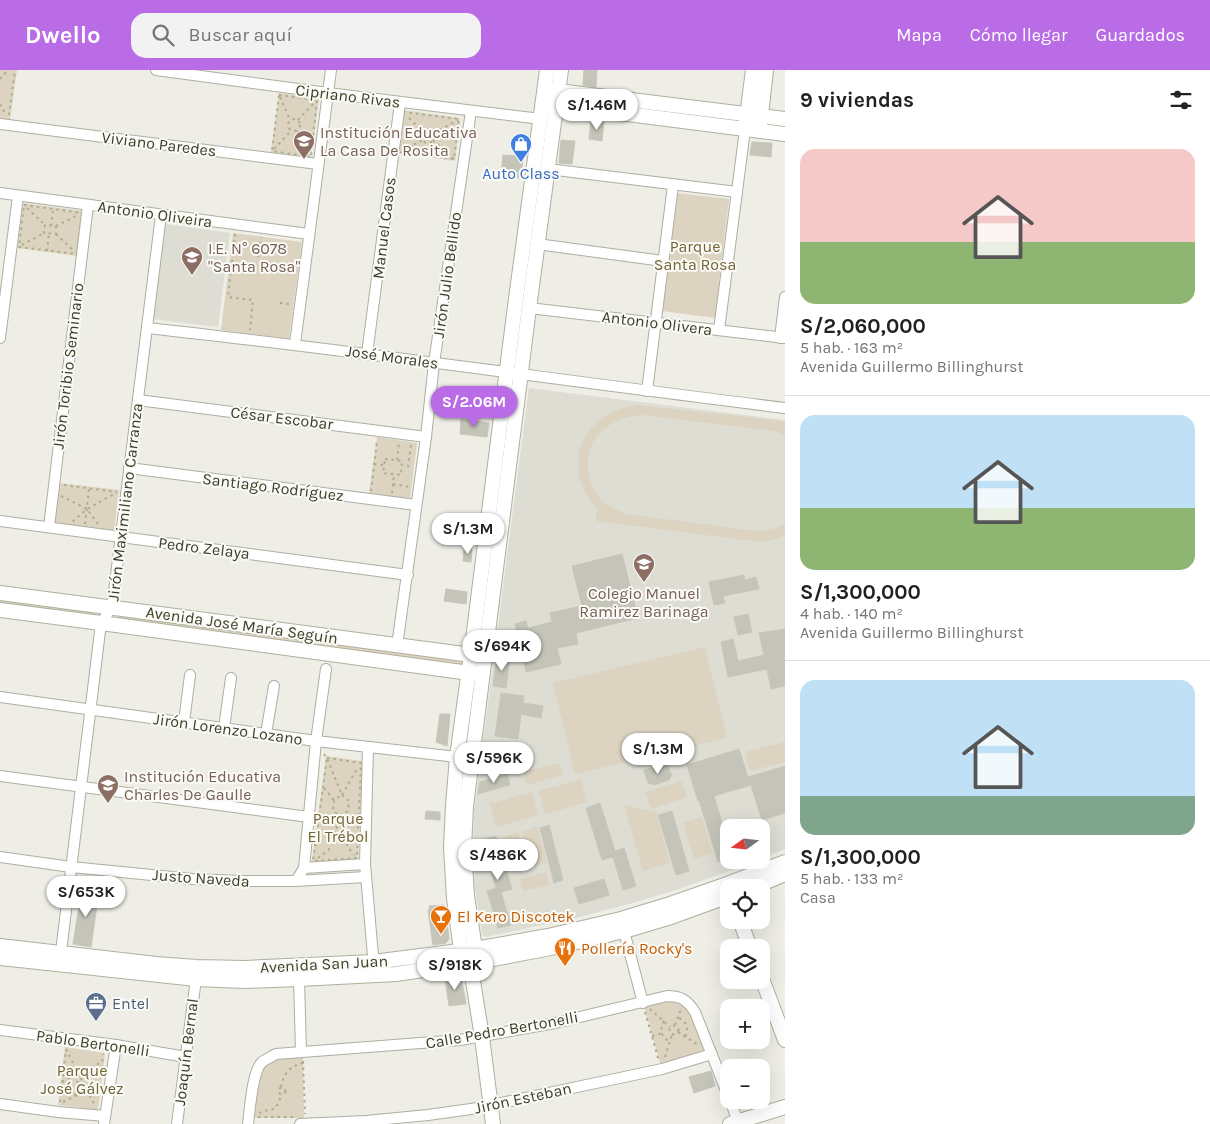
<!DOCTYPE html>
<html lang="es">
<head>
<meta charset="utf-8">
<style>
	body { margin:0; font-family:Karla,sans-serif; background:#f2f2f2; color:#202124; height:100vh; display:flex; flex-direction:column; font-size:19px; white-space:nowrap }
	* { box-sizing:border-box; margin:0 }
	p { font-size:16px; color:#757577 }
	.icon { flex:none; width:28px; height:28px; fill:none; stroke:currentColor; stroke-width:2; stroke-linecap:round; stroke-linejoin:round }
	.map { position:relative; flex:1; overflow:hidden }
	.panel { display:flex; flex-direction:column; background:#fff; width:425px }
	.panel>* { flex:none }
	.needle { width:32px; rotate:255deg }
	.fabs { position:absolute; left:720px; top:749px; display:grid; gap:10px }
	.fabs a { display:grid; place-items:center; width:50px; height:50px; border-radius:10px; background:#fff; box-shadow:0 5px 20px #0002; font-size:25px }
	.price { position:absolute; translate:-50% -42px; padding:0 11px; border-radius:18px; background:#fff; color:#222; font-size:16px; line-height:32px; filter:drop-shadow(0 1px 2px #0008) }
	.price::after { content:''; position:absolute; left:50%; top:30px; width:15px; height:11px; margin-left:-8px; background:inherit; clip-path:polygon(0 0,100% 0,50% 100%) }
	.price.selected { background:#b96ce6; color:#fff }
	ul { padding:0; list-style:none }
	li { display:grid; align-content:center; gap:10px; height:265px; padding:0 15px }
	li+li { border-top:1px solid #e0e0e0 }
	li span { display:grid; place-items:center; height:155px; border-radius:15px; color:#555 }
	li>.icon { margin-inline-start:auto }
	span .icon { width:90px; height:90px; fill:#fffc; stroke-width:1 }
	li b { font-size:21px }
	h2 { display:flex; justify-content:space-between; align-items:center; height:60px; padding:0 15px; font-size:21px }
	header { display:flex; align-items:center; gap:30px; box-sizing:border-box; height:70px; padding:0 25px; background:#b96ce6; color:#fff }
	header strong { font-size:24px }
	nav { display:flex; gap:28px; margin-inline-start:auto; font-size:18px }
	.search { width:350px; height:45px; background:#f2f2f2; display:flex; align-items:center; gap:12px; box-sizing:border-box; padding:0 18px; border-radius:15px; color:#757577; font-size:19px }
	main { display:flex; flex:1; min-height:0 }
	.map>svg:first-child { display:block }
	.built { fill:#ddddd4 }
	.green { fill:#dcd3c1 }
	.building { fill:#c5c4b9; stroke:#c7c6b9 }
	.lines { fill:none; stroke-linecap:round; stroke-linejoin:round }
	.street-casing { stroke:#aeaea1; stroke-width:12 }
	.secondary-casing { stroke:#afb09c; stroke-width:16 }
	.path { stroke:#acae8a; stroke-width:2; stroke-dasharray:2.5 4; stroke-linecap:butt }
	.street { stroke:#fff; stroke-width:10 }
	.secondary { stroke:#fff; stroke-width:14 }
	.labels { text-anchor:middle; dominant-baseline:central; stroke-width:4; stroke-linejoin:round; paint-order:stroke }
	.street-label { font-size:16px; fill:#3c3e26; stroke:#fafaf7 }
	.education-label { font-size:16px; fill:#785e54; stroke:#fafaf7; text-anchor:start }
	.shop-label { font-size:16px; fill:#366cbe; stroke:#fafaf7 }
	.park-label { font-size:16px; fill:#726434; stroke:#fafaf7 }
	.food-label { font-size:16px; fill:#c56008; stroke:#fafaf7; text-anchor:start }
	.service-label { font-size:16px; fill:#4e5e75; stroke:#fafaf7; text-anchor:start }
</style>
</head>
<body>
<header>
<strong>Dwello</strong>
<div class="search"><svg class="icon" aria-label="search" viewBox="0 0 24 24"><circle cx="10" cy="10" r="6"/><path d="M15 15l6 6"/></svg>Buscar aquí</div>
<nav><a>Mapa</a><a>Cómo llegar</a><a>Guardados</a></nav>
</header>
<main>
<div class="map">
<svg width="785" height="1054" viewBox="0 0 785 1054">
	<rect width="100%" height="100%" fill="#eeede6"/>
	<g class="built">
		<path d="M165 154 230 163 218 257 153 249Z"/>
		<path d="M529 318 785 350V779L761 789V758H729V790H759L679 819 629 834 579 847 486 867 482 864 475 819 473 777 474 740Z"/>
	</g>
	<g class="green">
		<path d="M0 0H17L10 50 0 48Z"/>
		<path d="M279 23 319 29 311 87 271 82Z"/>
		<path d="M403 40 460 48 455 91 398 83Z"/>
		<path d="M676 123 729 129 715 248 662 241Z"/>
		<path d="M23 133 83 141 77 186 18 178Z"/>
		<path d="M233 163 302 172 289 269 221 260Z"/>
		<path d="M637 335 782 351 785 353V366L774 361 642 345C621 346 600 357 591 376 588 383 588 392 588 399 589 410 594 423 602 430 609 437 618 440 626 444L749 460C762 462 774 460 785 453V466L769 471 760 472 596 451 597 439C589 429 581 419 579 406 571 368 602 338 637 335Z"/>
		<path d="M377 367 417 373 410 429 369 423Z"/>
		<path d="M59 413 119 420 114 461 54 454Z"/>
		<path d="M0 528 95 541 94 548 0 535Z"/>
		<path d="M121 542 463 589 462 595 120 549Z"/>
		<path d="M705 577 727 668 575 704 553 613Z"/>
		<path d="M785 672V692L750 701 745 682Z"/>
		<path d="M326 686 363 691 358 789 312 791Z"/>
		<path d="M560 693 563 705 527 715 523 702Z"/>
		<path d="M581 709 587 732 545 744 538 721Z"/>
		<path d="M682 711 687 727 651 739 645 722Z"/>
		<path d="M532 722 538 745 496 757 490 734Z"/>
		<path d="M624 735 656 742 670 793 643 801Z"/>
		<path d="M702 747 712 783 694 789 683 752Z"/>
		<path d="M537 757 547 792 532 797 522 762Z"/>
		<path d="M518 762 529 798 513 802 503 767Z"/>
		<path d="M546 802 549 815 523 821 520 809Z"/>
		<path d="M668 930 678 931 689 940 706 982 661 996 644 936Z"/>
		<path d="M65 977 105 983 98 1040 58 1035Z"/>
		<path d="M303 987 304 1048H254L258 1003C266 986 286 988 303 987Z"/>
	</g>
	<g class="building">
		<path d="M584 0H597L596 17 583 15Z"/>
		<path d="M591 51 604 52 602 71 589 69Z"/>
		<path d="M561 70 575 71 572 94 559 93Z"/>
		<path d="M752 72 772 73 771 87 750 85Z"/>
		<path d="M503 85 523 86 521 108 501 105Z"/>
		<path d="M461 349 489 353 487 367 460 364Z"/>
		<path d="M464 478 472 479 471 492 463 491Z"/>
		<path d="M622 484 638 548 576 563 578 574 557 578 561 594 526 602 515 554 526 551 528 558 552 552 550 543 582 536 572 496Z"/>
		<path d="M744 505 745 510 756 507 759 519 723 526 725 533 714 535 709 512Z"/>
		<path d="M446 519 467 522 466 534 444 531Z"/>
		<path d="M748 544 752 562 738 565 734 547Z"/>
		<path d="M785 559V616L771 619 767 599 728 607 721 572 733 569 738 591 764 585 759 563Z"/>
		<path d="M497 585 510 587 506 618 493 616Z"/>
		<path d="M501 623 524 626 523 633 543 636 541 648 521 644 518 669 495 666Z"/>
		<path d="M440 644H450L447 676 436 672Z"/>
		<path d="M739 679 748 707 785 696V743L762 750 751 715 714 726 729 776V789L718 792 699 730 698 731 687 695Z"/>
		<path d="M665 694 669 696V701L672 704 669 710 654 715 648 713 644 700Z"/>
		<path d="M507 704 510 715 478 724 480 712Z"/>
		<path d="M600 733 615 781 624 778 636 816 623 820 613 787 602 790 586 738Z"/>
		<path d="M426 741 440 742V750L425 749Z"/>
		<path d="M672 741 689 801 676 805 658 745Z"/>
		<path d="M549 755 563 810 554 813 540 758Z"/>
		<path d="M496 766 512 819 501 822 511 855 498 858 487 821 496 818 482 770Z"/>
		<path d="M604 809 609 825 579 834 574 818Z"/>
		<path d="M82 818 99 821 91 877 73 874Z"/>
		<path d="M444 835 445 852H447L449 869 446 873 433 875 428 840H430L429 836Z"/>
		<path d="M461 906 466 934 449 936 445 909Z"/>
		<path d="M711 1001 715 1016 694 1023 689 1007Z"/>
	</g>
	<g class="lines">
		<g class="street-casing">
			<g id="street">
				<path d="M156 0 328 23 541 49"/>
				<path d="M0 54 318 94"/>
				<path d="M548 99 737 122"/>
				<path d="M0 123 309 164"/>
				<path d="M537 174 663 191"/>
				<path d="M529 238 785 268"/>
				<path d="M147 258C360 281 572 312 785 338"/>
				<path d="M719 260 745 60"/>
				<path d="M0 268 18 126"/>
				<path d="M780 268 785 227"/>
				<path d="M295 274 331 0"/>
				<path d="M367 284 400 33"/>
				<path d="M647 321 673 115"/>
				<path d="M138 330 426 367"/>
				<path d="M129 398 416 435"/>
				<path d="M0 451 408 505"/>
				<path d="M49 457 88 135"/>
				<path d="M397 576 426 367 434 293 471 41"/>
				<path d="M0 627 316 671 457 687"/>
				<path d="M184 652 190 605"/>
				<path d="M224 658 231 608"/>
				<path d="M266 664 274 616"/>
				<path d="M368 677 365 794 374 897"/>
				<path d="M0 706 309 747"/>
				<path d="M0 787 71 797 192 809 243 811H296L304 798 365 794"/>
				<path d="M304 798 316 671 326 599"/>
				<path d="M296 811 366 807"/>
				<path d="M624 861 643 933"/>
				<path d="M60 890 101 553 112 537 161 145"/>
				<path d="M299 909 301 982"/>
				<path d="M0 960 116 975 186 987"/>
				<path d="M730 1030 738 1052"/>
				<path d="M0 1034 58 1042 105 1046"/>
				<path d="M104 1054 116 975"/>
				<path d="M177 1054 196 909"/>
				<path d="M248 1054C250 1039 252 1002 262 992 266 989 271 987 276 984L460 970 555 953 667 926C681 926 687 930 695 942L729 1028"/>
				<path d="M300 1054 366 1051 428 1045 478 1038 662 999 712 984"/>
			</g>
		</g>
		<g class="secondary-casing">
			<g id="secondary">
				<path d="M550 20 785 49"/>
				<path d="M549 34 785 64"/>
				<path d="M746 54 753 0"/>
				<path d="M760 54 766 0"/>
				<path d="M0 523 479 586"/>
				<path d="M0 540 101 553 477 604"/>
				<path d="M752 818 785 804"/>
				<path d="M740 850 750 878"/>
				<path d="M0 876 156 894 197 897 245 898 373 892 475 879 548 866 621 849 667 835 727 814 785 792"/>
				<path d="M0 888 196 909 245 911 299 909 396 904 477 892 551 878 624 861 671 847 729 826"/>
				<path d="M472 905 463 895 454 828 451 778 453 736 457 687 471 585 515 236 547 0"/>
				<path d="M761 906 785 970"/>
				<path d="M493 1054 482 967 472 905 477 892 467 826 464 778 466 736 529 238 561 0"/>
				<path d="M730 1054 785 1037"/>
			</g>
		</g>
		<g class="path">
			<path d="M0 9 8 0"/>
			<path d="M279 25 317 30 311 87 272 81Z"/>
			<path d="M280 27 290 50"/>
			<path d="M0 34 6 45"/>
			<path d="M403 42 459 49 454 89 398 82Z"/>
			<path d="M9 45 15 0"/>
			<path d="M409 48 423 62"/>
			<circle cx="294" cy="55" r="6"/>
			<path d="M298 50 315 32"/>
			<circle cx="428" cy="66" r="7"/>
			<path d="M297 61 309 83"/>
			<path d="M434 63 458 50"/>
			<path d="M433 70 454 89"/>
			<path d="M274 79 291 61"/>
			<path d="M402 80 423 70"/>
			<path d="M24 135 82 143 77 184 19 177Z"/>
			<path d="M27 138 45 155"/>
			<path d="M51 156 53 141"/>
			<path d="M56 156V164L44 163 45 155 56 156 78 145"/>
			<path d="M56 164 74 181"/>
			<path d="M235 164 228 227 253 230 250 260"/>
			<path d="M22 175 44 163"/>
			<path d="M47 181 49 163"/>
			<path d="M258 187 261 167"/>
			<path d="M284 194 296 195"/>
			<path d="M280 233 290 234"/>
			<path d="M385 389 402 391 401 405 383 403Z"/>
			<path d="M397 390 399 373"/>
			<path d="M374 394 384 395"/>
			<path d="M408 397 411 375"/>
			<path d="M393 414 410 417"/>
			<path d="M64 415 117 422"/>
			<path d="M371 421 377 371"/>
			<path d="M392 423 394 405"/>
			<path d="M61 426 87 439 72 452"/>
			<path d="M85 454 89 419"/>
			<path d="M98 454 87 439 116 423"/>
			<path d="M324 684 327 688 342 725"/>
			<path d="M327 688 361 693 357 788 313 791Z"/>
			<path d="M324 718 334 730"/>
			<path d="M342 725 349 731 348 741 339 746 333 740 334 730Z"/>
			<path d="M342 725 357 699"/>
			<path d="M339 746 345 754 338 759 332 752Z"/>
			<path d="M342 756 348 764 347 776 354 785"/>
			<path d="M318 788 329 780 328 770 338 759"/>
			<path d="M650 939 670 957"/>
			<path d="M645 942 659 991"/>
			<path d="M679 948C687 952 689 959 685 967"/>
			<path d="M664 951C659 960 661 967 670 972"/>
			<path d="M675 955 681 939"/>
			<circle cx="674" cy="960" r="4.5"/>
			<path d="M678 962 698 975"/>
			<path d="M652 966 662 963"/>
			<path d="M66 979 95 1036"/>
			<path d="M665 987 672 964"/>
			<path d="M303 991 305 1044"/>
			<path d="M102 998 103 984"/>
			<path d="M62 1012 102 992"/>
			<path d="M281 1017C283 1004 290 996 303 993"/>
			<circle cx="282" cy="1021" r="3.5"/>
			<path d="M75 1026 79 1004"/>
			<path d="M60 1032 66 980"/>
			<path d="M63 1032 100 1014"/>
			<path d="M259 1043 264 1041 274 1039 279 1033 281 1024"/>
			<path d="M258 1047H293"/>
		</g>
		<use href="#street" class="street"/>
		<use href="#secondary" class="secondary"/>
	</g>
	<defs>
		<g id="school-pin" transform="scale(1.125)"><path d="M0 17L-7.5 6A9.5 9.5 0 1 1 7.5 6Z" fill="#8d6e63" stroke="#fafaf7"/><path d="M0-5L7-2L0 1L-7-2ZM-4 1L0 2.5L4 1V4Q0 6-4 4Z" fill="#fff"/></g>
		<g id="shop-pin" transform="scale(1.125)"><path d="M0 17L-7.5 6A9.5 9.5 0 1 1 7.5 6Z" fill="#3f7fe0" stroke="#fafaf7"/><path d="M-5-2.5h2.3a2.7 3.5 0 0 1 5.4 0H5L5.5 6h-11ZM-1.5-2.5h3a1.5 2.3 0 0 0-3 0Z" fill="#fff"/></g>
		<g id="bar-pin" transform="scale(1.125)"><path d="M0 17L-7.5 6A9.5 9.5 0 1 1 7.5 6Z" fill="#e8710a" stroke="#fafaf7"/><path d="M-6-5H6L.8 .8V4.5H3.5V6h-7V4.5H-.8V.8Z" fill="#fff"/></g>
		<g id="restaurant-pin" transform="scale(1.125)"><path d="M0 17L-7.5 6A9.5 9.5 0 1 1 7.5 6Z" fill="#e8710a" stroke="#fafaf7"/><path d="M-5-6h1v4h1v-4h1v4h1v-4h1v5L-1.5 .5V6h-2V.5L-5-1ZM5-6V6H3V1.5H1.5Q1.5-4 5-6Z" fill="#fff"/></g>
		<g id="office-pin" transform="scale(1.125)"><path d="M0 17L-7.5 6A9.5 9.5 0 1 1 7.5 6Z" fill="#5c6f8a" stroke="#fafaf7"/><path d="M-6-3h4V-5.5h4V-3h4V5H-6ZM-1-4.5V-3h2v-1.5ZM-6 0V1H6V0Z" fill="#fff"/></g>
	</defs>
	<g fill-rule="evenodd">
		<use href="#school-pin" x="304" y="71"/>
		<use href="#shop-pin" x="521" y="74"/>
		<use href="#school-pin" x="192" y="187"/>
		<use href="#school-pin" x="644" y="494"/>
		<use href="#school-pin" x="108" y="715"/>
		<use href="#bar-pin" x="441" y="846"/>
		<use href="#restaurant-pin" x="565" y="878"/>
		<use href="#office-pin" x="96" y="933"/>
	</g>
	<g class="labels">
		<g class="street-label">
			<text transform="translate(348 26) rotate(7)">Cipriano Rivas</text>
			<text transform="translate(159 74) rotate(7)">Viviano Paredes</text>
			<text transform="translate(155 144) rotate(8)">Antonio Oliveira</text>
			<text transform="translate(384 158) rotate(-83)">Manuel Casos</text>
			<text transform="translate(447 205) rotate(-82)">Jirón Julio Bellido</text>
			<text transform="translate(657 253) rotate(7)">Antonio Olivera</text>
			<text transform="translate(392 287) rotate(8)">José Morales</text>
			<text transform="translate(68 296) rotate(-83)">Jirón Toribio Seminario</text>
			<text transform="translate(282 348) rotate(7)">César Escobar</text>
			<text transform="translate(273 417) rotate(7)">Santiago Rodríguez</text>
			<text transform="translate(125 432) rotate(-83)">Jirón Maximiliano Carranza</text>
			<text transform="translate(204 478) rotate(7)">Pedro Zelaya</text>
			<text transform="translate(242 555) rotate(8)">Avenida José María Seguín</text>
			<text transform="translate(228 659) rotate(8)">Jirón Lorenzo Lozano</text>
			<text transform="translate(201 808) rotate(4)">Justo Naveda</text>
			<text transform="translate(324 894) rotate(-3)">Avenida San Juan</text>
			<text transform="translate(502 960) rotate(-10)">Calle Pedro Bertonelli</text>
			<text transform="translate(93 973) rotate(8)">Pablo Bertonelli</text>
			<text transform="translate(186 982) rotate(-83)">Joaquín Bernal</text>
			<text transform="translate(523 1028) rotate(-12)">Jirón Esteban</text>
		</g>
		<g class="education-label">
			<text x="320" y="62">Institución Educativa<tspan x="320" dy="18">La Casa De Rosita</tspan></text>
			<text x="208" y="178">I.E. N° 6078<tspan x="208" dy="18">"Santa Rosa"</tspan></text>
			<text x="644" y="523" text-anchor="middle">Colegio Manuel<tspan x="644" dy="18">Ramirez Barinaga</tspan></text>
			<text x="124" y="706">Institución Educativa<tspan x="124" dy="18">Charles De Gaulle</tspan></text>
		</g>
		<g class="shop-label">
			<text x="521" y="103">Auto Class</text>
		</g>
		<g class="park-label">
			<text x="695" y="176">Parque<tspan x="695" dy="18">Santa Rosa</tspan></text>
			<text x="338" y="748">Parque<tspan x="338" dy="18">El Trébol</tspan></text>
			<text x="82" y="1000">Parque<tspan x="82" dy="18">José Gálvez</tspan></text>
		</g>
		<g class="food-label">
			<text x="457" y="846">El Kero Discotek</text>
			<text x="581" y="878">Pollería Rocky's</text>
		</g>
		<g class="service-label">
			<text x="112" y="933">Entel</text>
		</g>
	</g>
</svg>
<div class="fabs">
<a><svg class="needle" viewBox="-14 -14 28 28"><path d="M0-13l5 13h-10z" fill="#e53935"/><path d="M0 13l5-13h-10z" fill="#757577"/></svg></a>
<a><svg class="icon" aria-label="locate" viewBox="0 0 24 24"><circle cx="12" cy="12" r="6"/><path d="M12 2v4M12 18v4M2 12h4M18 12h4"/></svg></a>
<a><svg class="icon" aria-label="layers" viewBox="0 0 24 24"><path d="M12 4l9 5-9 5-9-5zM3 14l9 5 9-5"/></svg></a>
<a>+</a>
<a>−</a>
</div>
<b class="price" style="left:597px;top:61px">S/1.46M</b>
<b class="price selected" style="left:474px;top:358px">S/2.06M</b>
<b class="price" style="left:468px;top:485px">S/1.3M</b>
<b class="price" style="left:502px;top:602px">S/694K</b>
<b class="price" style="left:658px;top:705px">S/1.3M</b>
<b class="price" style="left:494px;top:714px">S/596K</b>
<b class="price" style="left:498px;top:811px">S/486K</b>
<b class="price" style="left:86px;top:848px">S/653K</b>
<b class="price" style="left:455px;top:921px">S/918K</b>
</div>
<section class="panel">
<h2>9 viviendas<svg class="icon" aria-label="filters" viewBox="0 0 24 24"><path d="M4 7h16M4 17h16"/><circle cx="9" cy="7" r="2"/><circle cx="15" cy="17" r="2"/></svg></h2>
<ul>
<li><span style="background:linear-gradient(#f6c9c9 60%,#8fb573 0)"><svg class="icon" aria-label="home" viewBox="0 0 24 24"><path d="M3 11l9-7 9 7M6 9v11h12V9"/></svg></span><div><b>S/2,060,000</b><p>5 hab. · 163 m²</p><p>Avenida Guillermo Billinghurst</p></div></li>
<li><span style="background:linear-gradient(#bfe0f5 60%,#8fb573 0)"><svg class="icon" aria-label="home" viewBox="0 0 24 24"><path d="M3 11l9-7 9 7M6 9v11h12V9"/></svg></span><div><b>S/1,300,000</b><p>4 hab. · 140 m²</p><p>Avenida Guillermo Billinghurst</p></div></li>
<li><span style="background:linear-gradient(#bfe0f5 75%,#7fa58c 0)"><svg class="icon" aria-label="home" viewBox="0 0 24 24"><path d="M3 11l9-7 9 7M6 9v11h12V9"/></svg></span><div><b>S/1,300,000</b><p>5 hab. · 133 m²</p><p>Casa</p></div></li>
</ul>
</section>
</main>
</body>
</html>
